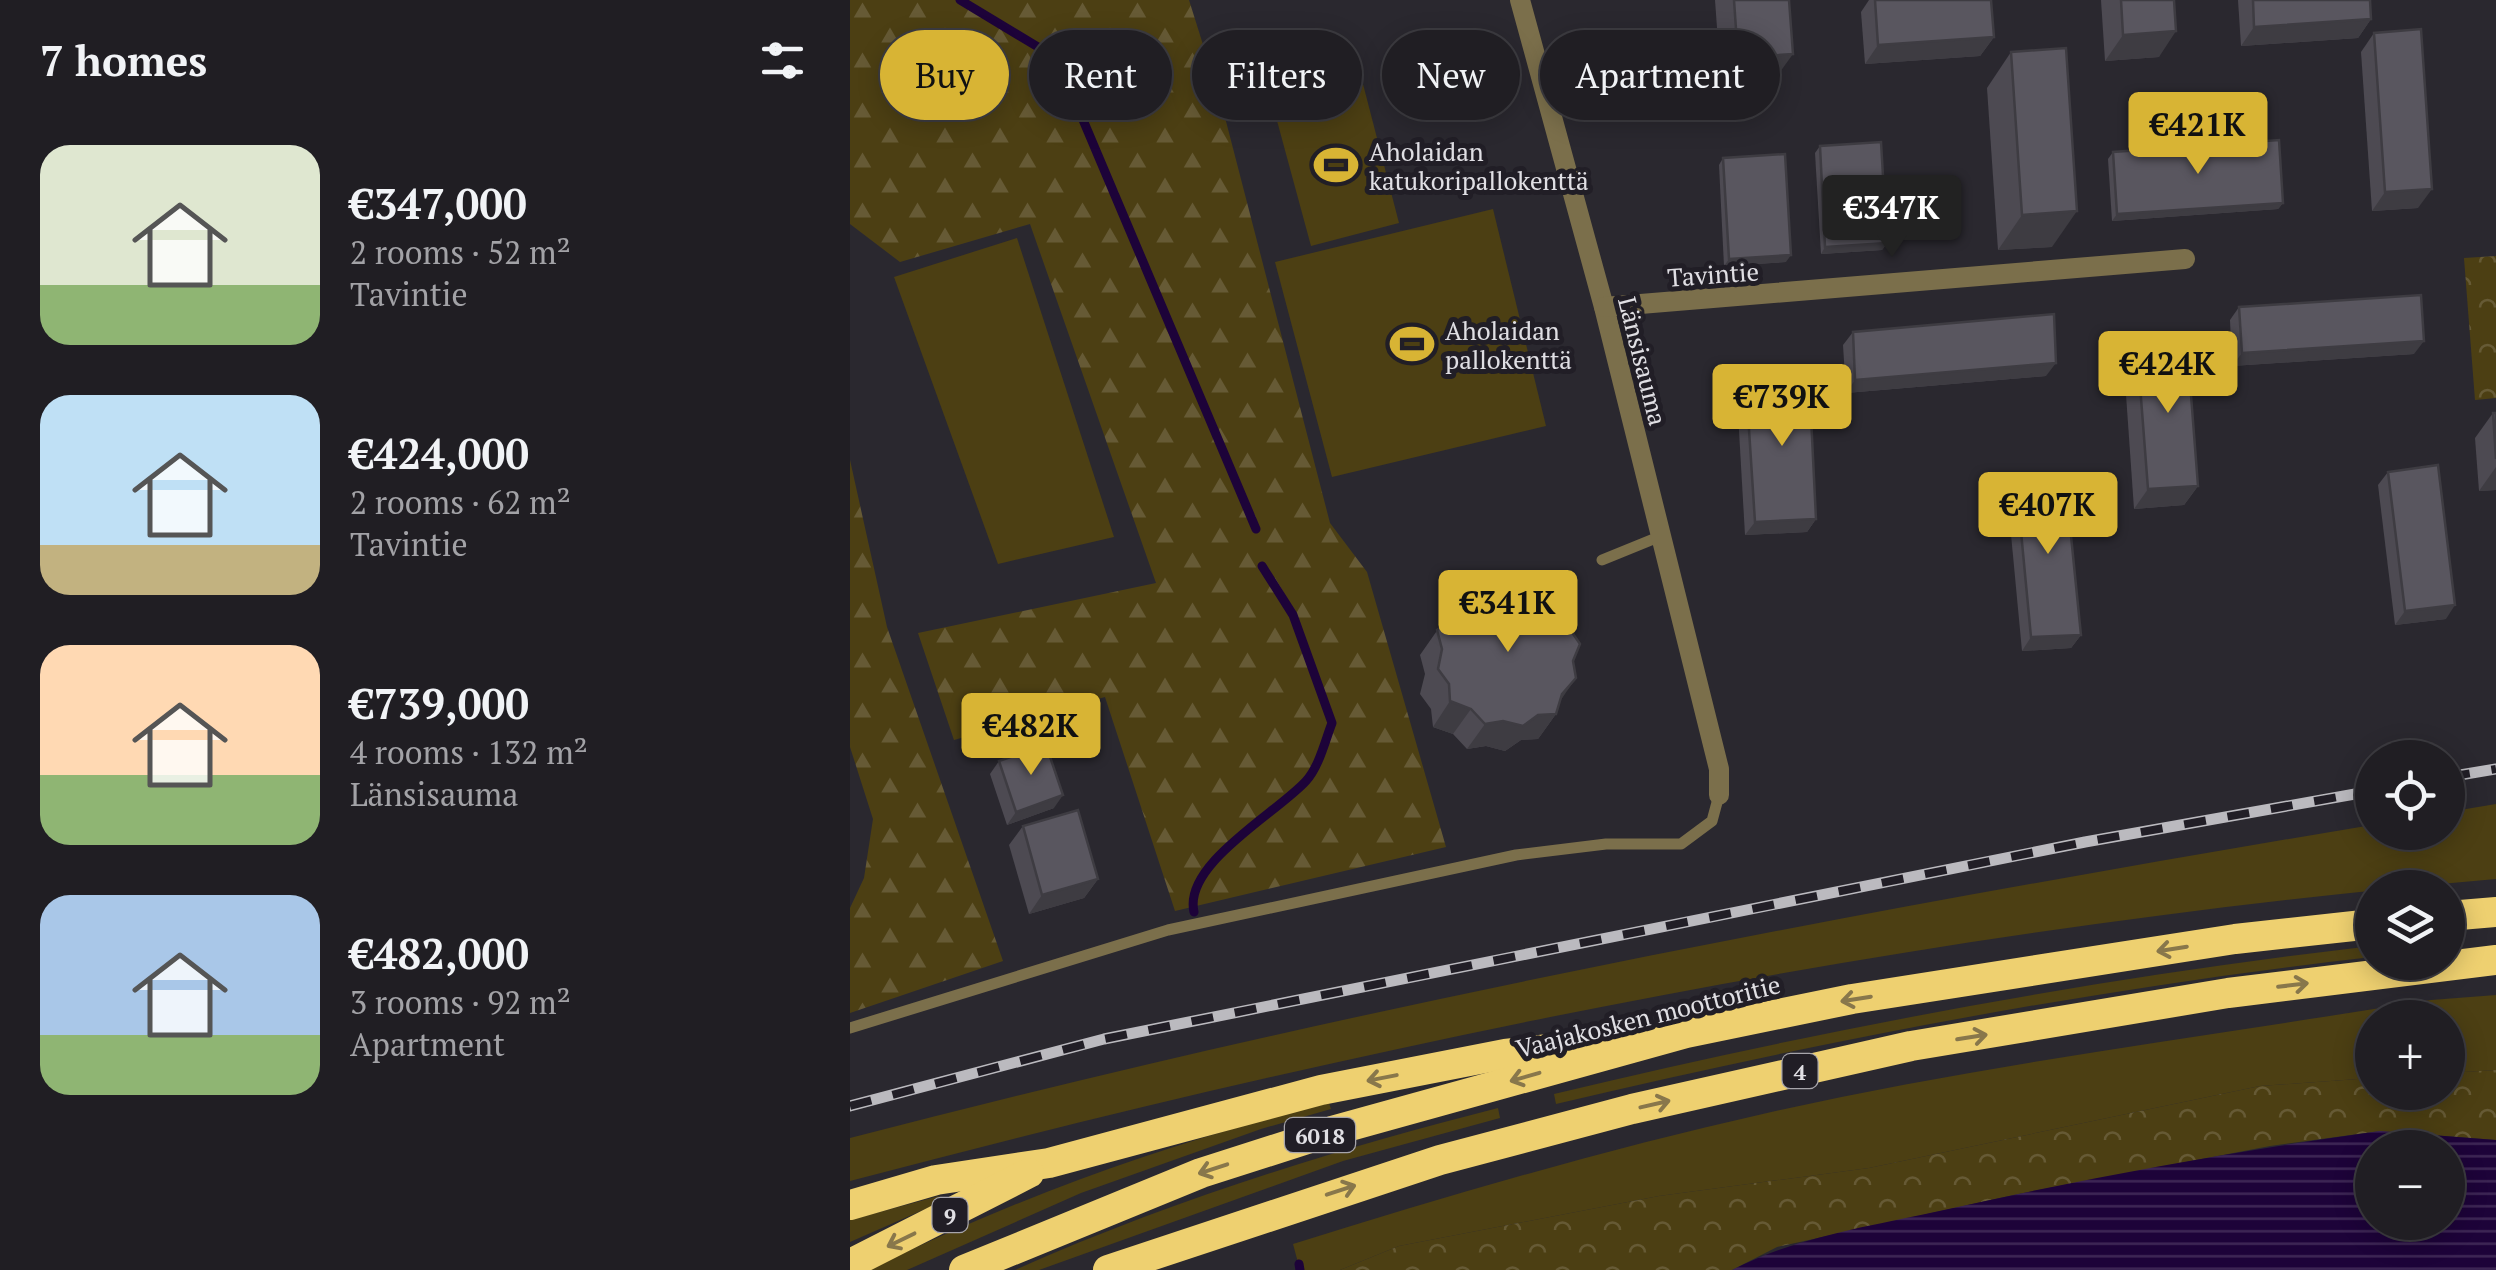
<!DOCTYPE html>
<html lang="en">
<head>
<meta charset="utf-8">
<style>
	body { margin:0; font-family:"PT Serif",serif; background:#2d2b30; color:#f1f3f6; height:100vh; display:flex; flex-direction:column; font-size:38px; white-space:nowrap }
	* { box-sizing:border-box; margin:0 }
	p { font-size:32px; color:#a2a2a6 }
	.icon { flex:none; width:55px; height:55px; fill:none; stroke:currentColor; stroke-width:2; stroke-linecap:round; stroke-linejoin:round }
	.map { position:relative; flex:1; overflow:hidden }
	.drawer { display:flex; flex-direction:column; background:#201e23; width:850px }
	.drawer>* { flex:none }
	.hud { position:absolute; left:30px; top:30px; width:950px; height:90px; display:flex; gap:20px }
	.tools { position:absolute; left:1505px; top:740px; display:grid; gap:20px }
	.tools a { display:grid; place-items:center; width:110px; height:110px; border-radius:50%; background:#201e23; box-shadow:0 5px 25px #0003,0 0 0 2px #3d3c41; font-size:50px }
	.price { position:absolute; translate:-50% -85px; padding:0 22px; border-radius:10px; background:#d8b434; color:#111; font-size:32px; line-height:65px; filter:drop-shadow(0 2px 5px #0008) }
	.price::after { content:''; position:absolute; left:50%; top:60px; width:30px; height:22px; margin-left:-15px; background:inherit; clip-path:polygon(0 0,100% 0,50% 100%) }
	.price.current { background:#222; color:#fff }
	ul { padding:0; list-style:none }
	li { display:flex; align-items:center; gap:30px; height:250px; padding:0 40px }
	li span { display:grid; place-items:center; flex:none; width:280px; height:200px; border-radius:30px; color:#555 }
	li>.icon { margin-inline-start:auto }
	span .icon { width:120px; height:120px; fill:#fffc; stroke-width:1 }
	li b { font-size:42px }
	h2 { display:flex; justify-content:space-between; align-items:center; height:120px; padding:0 40px; font-size:42px }
	.pill { padding:0 35px; border-radius:45px; background:#201e23; box-shadow:0 5px 25px #0003,0 0 0 2px #3d3c41; font-size:35px; line-height:90px }
	.pill.current { background:#d8b434; color:#111 }
	main { display:flex; flex:1; min-height:0 }
	.map>svg:first-child { display:block }
	.grass { fill:#4c3f13 }
	.forest { fill:url(#forest-firs) }
	.park { fill:url(#park-crowns) }
	.water { fill:url(#water-rules); fill-rule:evenodd }
	.lines { fill:none; stroke-linecap:round; stroke-linejoin:round }
	.stream { stroke:#1d0339; stroke-width:9 }
	.lane { stroke:#7b6f4b; stroke-width:11 }
	.street { stroke:#7b6f4b; stroke-width:20 }
	.highway { stroke:#eed070; stroke-width:30 }
	.rail-casing { stroke:#bbbabf; stroke-width:11 }
	.rail { stroke:#211e26; stroke-width:8; stroke-dasharray:22; stroke-linecap:butt }
	.wall { fill:#4d4a52 }
	.shaded-wall { fill:#3e3c42 }
	.building { fill:#59565f; stroke:#3e3c42; stroke-width:2.5 }
	.oneway { stroke:#88774b }
	.labels { text-anchor:middle; dominant-baseline:central; stroke-width:10; stroke-linejoin:round; paint-order:stroke }
	.shield { fill:#211e26; stroke:#a7a5ab; stroke-width:2.5 }
	.shield-label { font-size:22px; font-weight:bold; fill:#e0dfe4 }
	.poi-label { font-size:25px; fill:#e0dfe4; stroke:#211e26; text-anchor:start }
	.street-label { font-size:25px; fill:#e0dfe4; stroke:#211e26 }
</style>
</head>
<body>
<main>
<section class="drawer">
<h2>7 homes<svg class="icon" aria-label="filters" viewBox="0 0 24 24"><path d="M4 7h16M4 17h16"/><circle cx="9" cy="7" r="2"/><circle cx="15" cy="17" r="2"/></svg></h2>
<ul>
<li><span style="background:linear-gradient(#dfe7d0 70%,#8fb573 0)"><svg class="icon" aria-label="home" viewBox="0 0 24 24"><path d="M3 11l9-7 9 7M6 9v11h12V9"/></svg></span><div><b>€347,000</b><p>2 rooms · 52 m²</p><p>Tavintie</p></div></li>
<li><span style="background:linear-gradient(#bfe0f5 75%,#c2b280 0)"><svg class="icon" aria-label="home" viewBox="0 0 24 24"><path d="M3 11l9-7 9 7M6 9v11h12V9"/></svg></span><div><b>€424,000</b><p>2 rooms · 62 m²</p><p>Tavintie</p></div></li>
<li><span style="background:linear-gradient(#ffd9b3 65%,#8fb573 0)"><svg class="icon" aria-label="home" viewBox="0 0 24 24"><path d="M3 11l9-7 9 7M6 9v11h12V9"/></svg></span><div><b>€739,000</b><p>4 rooms · 132 m²</p><p>Länsisauma</p></div></li>
<li><span style="background:linear-gradient(#a9c7e8 70%,#8fb573 0)"><svg class="icon" aria-label="home" viewBox="0 0 24 24"><path d="M3 11l9-7 9 7M6 9v11h12V9"/></svg></span><div><b>€482,000</b><p>3 rooms · 92 m²</p><p>Apartment</p></div></li>
</ul>
</section>
<div class="map">
<svg width="1646" height="1270" viewBox="0 0 1646 1270">
	<defs>
		<pattern id="forest-firs" width="22" height="20" patternUnits="userSpaceOnUse" patternTransform="scale(2.5)"><rect width="22" height="20" fill="#4c3f13"/><path d="M5 1l3.5 6h-7zM16 11l3.5 6h-7z" fill="#665a35"/></pattern>
		<pattern id="park-crowns" width="20" height="18" patternUnits="userSpaceOnUse" patternTransform="scale(2.5)"><rect width="20" height="18" fill="#4c3f13"/><path d="M2 6a3 3 0 1 1 6 0M12 15a3 3 0 1 1 6 0" fill="none" stroke="#665a35"/></pattern>
		<pattern id="water-rules" width="6" height="5" patternUnits="userSpaceOnUse" patternTransform="scale(2.5)"><rect width="6" height="5" fill="#1d0339"/><path d="M0 2.5h6" fill="none" stroke="#3e2756"/></pattern>
	</defs>
	<rect width="100%" height="100%" fill="#2a282f"/>
	<g class="grass">
		<path d="M513 84 549 223 461 246 423 106Z"/>
		<path d="M643 209 696 426 482 477 425 262Z"/>
		<path d="M167 238 264 537 148 564 44 277Z"/>
		<path d="M1646 804V879C1094 926 540 1038 0 1181V1138C502 1007 1011 910 1522 825V832H1598V812Z"/>
		<path d="M1522 946V957C1247 988 976 1040 706 1104L704 1094C975 1029 1246 978 1522 946Z"/>
		<path d="M1646 995V1070L1598 1073V1018H1522V1078L1410 1086 1019 1168 809 1196 549 1246 490 1270H450L443 1244C599 1195 757 1149 917 1113 1135 1064 1360 1036 1581 1000Z"/>
		<path d="M479 1103 481 1109 411 1129 231 1193 57 1270H18C167 1198 318 1142 479 1103Z"/>
		<path d="M648 1108 650 1118 493 1161 189 1270H165C320 1201 483 1150 648 1108Z"/>
		<path d="M89 1196 93 1199 89 1203 0 1242V1220Z"/>
	</g>
	<g class="forest">
		<path d="M0 0H339L371 102 480 523 517 572 596 847 325 911 255 697 104 740 68 633 306 583 180 224 50 262 0 224Z"/>
		<path d="M0 460 37 627 153 961 0 1013V908L14 878 23 819 0 747Z"/>
	</g>
	<g class="park">
		<path d="M1646 256V398L1625 400 1614 258Z"/>
		<path d="M1646 1070V1140L1530 1131 1420 1146 1168 1194 927 1247 882 1270H490L549 1246 809 1196 1019 1168 1410 1086 1522 1078V1092H1598V1073Z"/>
	</g>
	<path class="water" d="M1530 1131 1646 1140V1270H882C948 1236 1022 1226 1094 1210 1238 1178 1383 1151 1530 1131ZM1522 1148H1598V1222H1522Z"/>
	<g class="lines">
		<g class="stream">
			<path d="M110 0 198 53 217 82 406 529"/>
			<path d="M344 912C333 864 427 813 456 781 469 767 475 741 482 723L443 615 412 566"/>
			<path d="M449 1264 450 1270"/>
		</g>
		<g class="lane">
			<path d="M752 560 811 536"/>
			<path d="M0 1028 318 930 666 855 756 844H831L862 821 869 795"/>
		</g>
		<g class="street">
			<path d="M670 0 754 307 869 769V795"/>
			<path d="M754 307 1335 259"/>
		</g>
		<g class="highway">
			<path d="M1598 916 1646 912"/>
			<path d="M0 1205 86 1180 199 1163 471 1090 655 1054 739 1044"/>
			<path d="M0 1264 179 1173"/>
			<path d="M114 1270 351 1173 482 1131 836 1033 1002 999 1385 939 1522 924"/>
			<path d="M258 1270 590 1160 782 1109 1061 1046 1378 993 1646 960"/>
		</g>
		<g class="rail-casing">
			<g id="rail">
				<path d="M1598 777 1646 769"/>
				<path d="M0 1106 254 1039 1235 842 1522 791"/>
			</g>
		</g>
		<use href="#rail" class="rail"/>
	</g>
	<g class="wall">
		<path d="M865 0H939L925 79 871 83Z"/>
		<path d="M1019 0H1141L1144 37 1130 56 1015 64 1011 12Z"/>
		<path d="M1251 0H1324L1309 57 1255 61Z"/>
		<path d="M1388 0H1520L1521 19 1508 38 1391 46Z"/>
		<path d="M1524 33 1568 208 1522 211 1511 52Z"/>
		<path d="M1161 52 1202 247 1148 250 1137 88Z"/>
		<path d="M970 146 1037 243 1032 250 971 254 965 153Z"/>
		<path d="M1263 152 1433 203 1428 209 1262 221 1258 159Z"/>
		<path d="M873 158 936 262 874 266 869 165Z"/>
		<path d="M1389 307 1564 354 1382 366 1380 320Z"/>
		<path d="M1003 332 1196 376 996 393 993 345Z"/>
		<path d="M1287 346 1348 486 1334 505 1284 509 1274 366Z"/>
		<path d="M896 383 966 519 957 532 895 535 887 396Z"/>
		<path d="M1643 413H1646V490L1629 491 1625 438Z"/>
		<path d="M1538 472 1596 619 1545 625 1528 485Z"/>
		<path d="M1166 479 1231 635 1221 648 1172 651 1157 492Z"/>
		<path d="M607 602 723 661 706 714 688 739 671 740 655 751 636 746 617 749 603 734 583 727 581 709 570 694 575 674 570 655Z"/>
		<path d="M149 761 204 808 157 825 140 774Z"/>
		<path d="M173 826 248 879 234 898 179 914 159 845Z"/>
	</g>
	<g class="shaded-wall">
		<path d="M1521 19 1508 38 1391 46 1404 27Z"/>
		<path d="M1326 31 1309 57 1255 61 1273 35Z"/>
		<path d="M1144 37 1130 56 1015 64 1028 45Z"/>
		<path d="M943 54 925 79 871 83 888 58Z"/>
		<path d="M1582 189 1568 208 1522 211 1535 192Z"/>
		<path d="M1433 203 1428 209 1262 221 1267 214Z"/>
		<path d="M1227 211 1202 247 1148 250 1172 215Z"/>
		<path d="M1037 243 1032 250 971 254 975 247Z"/>
		<path d="M941 255 936 262 874 266 879 259Z"/>
		<path d="M1574 341 1564 354 1382 366 1392 353Z"/>
		<path d="M1206 363 1196 376 996 393 1005 380Z"/>
		<path d="M1646 467V490L1629 491Z"/>
		<path d="M1348 486 1334 505 1284 509 1298 489Z"/>
		<path d="M966 519 957 532 895 535 905 522Z"/>
		<path d="M1605 605 1596 619 1545 625 1555 611Z"/>
		<path d="M1231 635 1221 648 1172 651 1181 637Z"/>
		<path d="M726 678 708 704 706 714 688 739 671 740 655 751 636 746 617 749 635 724Z"/>
		<path d="M600 701 621 709 603 734 583 727Z"/>
		<path d="M213 795 204 808 157 825 166 812Z"/>
		<path d="M248 879 234 898 179 914 192 895Z"/>
	</g>
	<g class="building">
		<path d="M884 0H939L943 54 888 58Z"/>
		<path d="M1025 0H1141L1144 37 1028 45Z"/>
		<path d="M1271 0H1324L1326 31 1273 35Z"/>
		<path d="M1403 0H1520L1521 19 1404 27Z"/>
		<path d="M1571 29 1582 189 1535 192 1524 33Z"/>
		<path d="M1216 48 1227 211 1172 215 1161 52Z"/>
		<path d="M1429 140 1433 203 1267 214 1263 152Z"/>
		<path d="M1031 142 1037 243 975 247 970 146Z"/>
		<path d="M935 154 941 255 879 259 873 158Z"/>
		<path d="M1571 295 1574 341 1392 353 1389 307Z"/>
		<path d="M1204 314 1206 363 1005 380 1003 332Z"/>
		<path d="M1337 343 1348 486 1298 489 1287 346Z"/>
		<path d="M959 375 966 519 905 522 896 383Z"/>
		<path d="M1643 413H1646V459Z"/>
		<path d="M1588 465 1605 605 1555 611 1538 472Z"/>
		<path d="M1215 476 1231 635 1181 637 1166 479Z"/>
		<path d="M642 581 660 589 681 586 694 600 712 603 717 625 730 644 723 661 726 678 712 694 706 714 688 715 673 726 653 721 635 724 621 709 600 701 599 684 588 669 592 649 587 630 602 618 607 602 628 595Z"/>
		<path d="M196 745 213 795 166 812 149 761Z"/>
		<path d="M228 810 248 879 192 895 173 826Z"/>
	</g>
	<defs><path id="oneway-shaft" d="M-6 0H5M1.5-3L5.5 0L1.5 3" fill="none" stroke-width="1.6" stroke-linecap="round" stroke-linejoin="round" transform="scale(2.5)"/></defs>
	<g class="oneway">
		<use href="#oneway-shaft" transform="translate(1322 949) rotate(171)"/>
		<use href="#oneway-shaft" transform="translate(1443 985) rotate(-7)"/>
		<use href="#oneway-shaft" transform="translate(1006 999) rotate(171)"/>
		<use href="#oneway-shaft" transform="translate(1122 1037) rotate(-9)"/>
		<use href="#oneway-shaft" transform="translate(675 1077) rotate(164)"/>
		<use href="#oneway-shaft" transform="translate(532 1078) rotate(169)"/>
		<use href="#oneway-shaft" transform="translate(805 1104) rotate(-13)"/>
		<use href="#oneway-shaft" transform="translate(363 1169) rotate(162)"/>
		<use href="#oneway-shaft" transform="translate(491 1190) rotate(-18)"/>
		<use href="#oneway-shaft" transform="translate(51 1240) rotate(154)"/>
	</g>
	<defs>
		<g id="stadium-bare" transform="scale(3.45)"><path d="M0-5a6.5 5 0 1 0 0 10a6.5 5 0 1 0 0-10ZM-3.5-1.8h7v3.6h-7Z" fill="#d8b434" stroke="#211e26" stroke-width="2.5" paint-order="stroke"/></g>
	</defs>
	<g fill-rule="evenodd">
		<use href="#stadium-bare" x="486" y="165"/>
		<use href="#stadium-bare" x="562" y="344"/>
	</g>
	<g class="labels">
		<g class="shield">
			<rect x="932.5" y="1054" width="35" height="34" rx="8"/>
			<rect x="435" y="1118" width="70" height="34" rx="8"/>
			<rect x="82.5" y="1198" width="35" height="34" rx="8"/>
		</g>
		<g class="shield-label">
			<text x="950" y="1071">4</text>
			<text x="470" y="1135">6018</text>
			<text x="100" y="1215">9</text>
		</g>
		<g class="poi-label">
			<text x="519" y="151">Aholaidan<tspan x="519" dy="29">katukoripallokenttä</tspan></text>
			<text x="595" y="330">Aholaidan<tspan x="595" dy="29">pallokenttä</tspan></text>
		</g>
		<g class="street-label">
			<text transform="translate(863 274) rotate(-4)">Tavintie</text>
			<text transform="translate(793 361) rotate(76)">Länsisauma</text>
			<text transform="translate(798 1016) rotate(-14)">Vaajakosken moottoritie</text>
		</g>
	</g>
</svg>
<div class="tools">
<a><svg class="icon" aria-label="locate" viewBox="0 0 24 24"><circle cx="12" cy="12" r="6"/><path d="M12 2v4M12 18v4M2 12h4M18 12h4"/></svg></a>
<a><svg class="icon" aria-label="layers" viewBox="0 0 24 24"><path d="M12 4l9 5-9 5-9-5zM3 14l9 5 9-5"/></svg></a>
<a>+</a>
<a>−</a>
</div>
<b class="price" style="left:1348px;top:177px">€421K</b>
<b class="price current" style="left:1042px;top:260px">€347K</b>
<b class="price" style="left:1318px;top:416px">€424K</b>
<b class="price" style="left:932px;top:449px">€739K</b>
<b class="price" style="left:1198px;top:557px">€407K</b>
<b class="price" style="left:658px;top:655px">€341K</b>
<b class="price" style="left:181px;top:778px">€482K</b>
<div class="hud">
<a class="pill current">Buy</a>
<a class="pill">Rent</a>
<a class="pill">Filters</a>
<a class="pill">New</a>
<a class="pill">Apartment</a>
</div>
</div>
</main>
</body>
</html>
